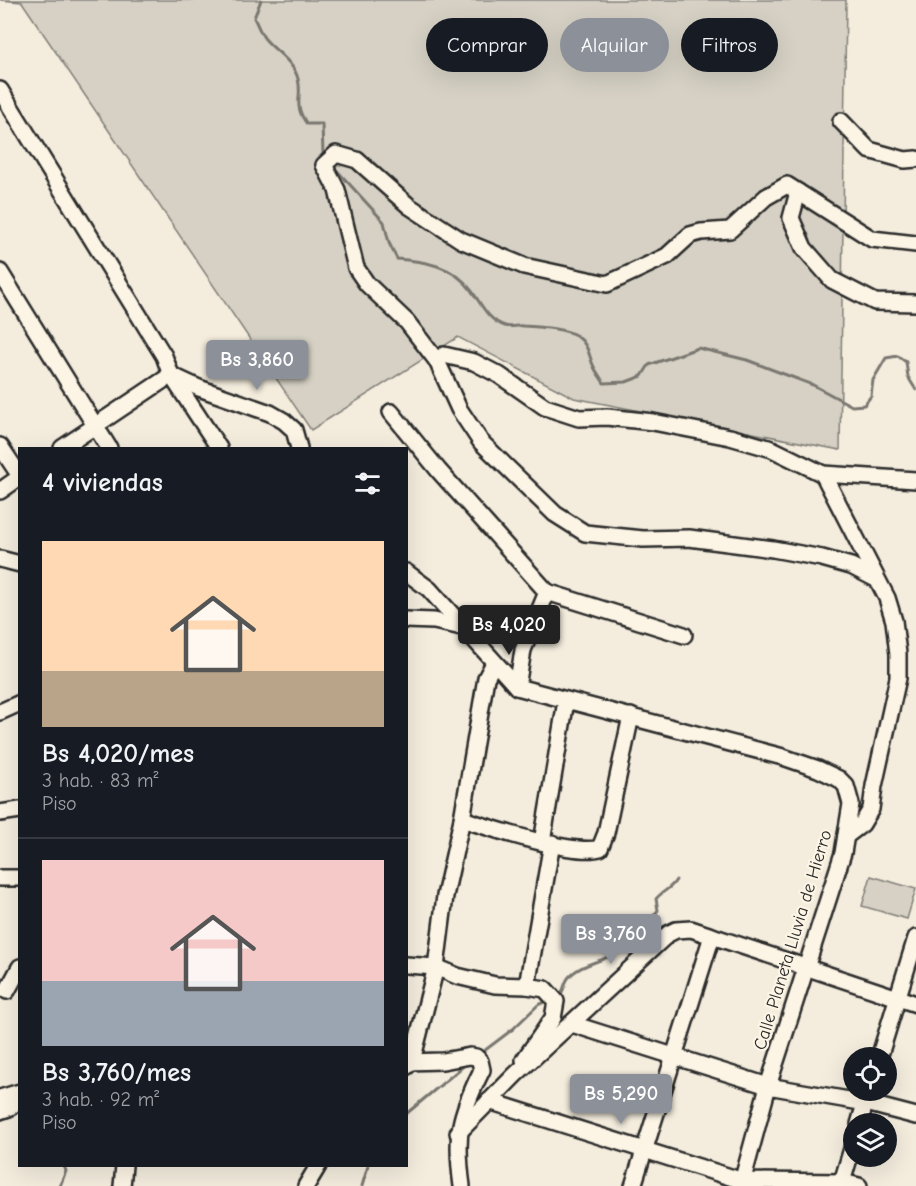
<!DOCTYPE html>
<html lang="es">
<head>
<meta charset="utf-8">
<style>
	body { margin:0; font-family:"Comic Neue",sans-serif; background:#242831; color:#f1f3f6; height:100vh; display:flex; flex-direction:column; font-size:22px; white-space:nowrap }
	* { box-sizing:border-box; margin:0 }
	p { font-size:20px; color:#9ea1a6 }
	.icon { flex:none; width:33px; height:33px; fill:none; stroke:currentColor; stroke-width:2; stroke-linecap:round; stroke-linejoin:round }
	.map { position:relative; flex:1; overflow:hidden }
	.sheet { position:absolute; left:18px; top:447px; width:390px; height:720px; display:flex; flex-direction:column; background:#171b24; border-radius:0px; box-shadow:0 6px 24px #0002 }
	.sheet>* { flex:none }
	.guide { position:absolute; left:426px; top:18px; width:399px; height:54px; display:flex; gap:12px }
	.tools { position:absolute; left:843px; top:1047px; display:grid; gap:12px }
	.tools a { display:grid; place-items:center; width:54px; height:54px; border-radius:50%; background:#171b24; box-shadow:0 6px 24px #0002; font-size:30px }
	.price { position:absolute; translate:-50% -51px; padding:0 14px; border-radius:6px; background:#8c9099; color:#fff; font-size:20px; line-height:39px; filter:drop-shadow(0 2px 3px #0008) }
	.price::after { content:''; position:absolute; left:50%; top:36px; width:18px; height:14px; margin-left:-9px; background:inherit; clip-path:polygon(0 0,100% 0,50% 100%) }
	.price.active { background:#222; color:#fff }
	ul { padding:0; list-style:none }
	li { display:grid; align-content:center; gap:12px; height:318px; padding:0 24px }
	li+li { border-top:2px solid #363941 }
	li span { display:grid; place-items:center; height:186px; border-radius:0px; color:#555 }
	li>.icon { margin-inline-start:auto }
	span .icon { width:108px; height:108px; fill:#fffc; stroke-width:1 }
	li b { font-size:26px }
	h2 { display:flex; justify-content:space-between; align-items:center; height:72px; padding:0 24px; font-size:26px }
	.tag { padding:0 21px; border-radius:27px; background:#171b24; box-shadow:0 6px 24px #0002; font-size:21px; line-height:54px }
	.tag.active { background:#8c9099; color:#fff }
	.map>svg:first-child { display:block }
	.green { fill:#d6d1c4; stroke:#807e78; stroke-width:1.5 }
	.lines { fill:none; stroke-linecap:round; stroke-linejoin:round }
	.stream { stroke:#7a7771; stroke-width:3 }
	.minor-casing { stroke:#2b2b2b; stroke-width:20 }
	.minor { stroke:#fcf5e5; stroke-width:15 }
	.labels { text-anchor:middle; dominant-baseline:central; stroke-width:4.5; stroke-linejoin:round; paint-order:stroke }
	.street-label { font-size:18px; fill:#2b2b2b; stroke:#fcf5e5 }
</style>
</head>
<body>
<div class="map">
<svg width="916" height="1186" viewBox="0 0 916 1186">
	<rect width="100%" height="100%" fill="#f4edde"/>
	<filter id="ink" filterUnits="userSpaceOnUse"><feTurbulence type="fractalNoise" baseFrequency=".0167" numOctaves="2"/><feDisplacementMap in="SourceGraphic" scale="12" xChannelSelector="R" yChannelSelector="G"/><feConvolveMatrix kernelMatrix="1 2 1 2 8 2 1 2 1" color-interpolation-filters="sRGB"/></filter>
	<g filter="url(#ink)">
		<g class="green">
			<path d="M0 0H846L840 450 574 398 458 337 311 430 22 2Z"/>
			<path d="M871 876 916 889 907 919 862 906Z"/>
		</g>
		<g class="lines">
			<g class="stream">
				<path d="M261 0 254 18C258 25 260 33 265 39 276 52 294 62 298 79 303 98 292 103 307 124H322L323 154 326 157"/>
				<path d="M332 165 384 222 389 243 397 259C425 261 454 266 471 290 481 303 487 320 505 326 510 328 518 325 523 326 538 327 565 328 577 336 590 346 588 355 594 367 597 373 601 378 604 383L626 382 642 376 649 365 698 348 747 360 813 385 852 406 864 405 871 396 873 380 886 358 898 356 906 362 908 377 916 390"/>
				<path d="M559 996C565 991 564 981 570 976 580 965 599 962 612 955 621 950 621 938 628 932 638 923 652 922 658 910L656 899C662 891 671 889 676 880"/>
				<path d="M480 1054 513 1029 538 1005 547 1001"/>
				<path d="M406 1114 467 1063"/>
				<path d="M60 1186 66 1171 64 1166"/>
				<path d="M362 1186 368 1166"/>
			</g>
			<g class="minor-casing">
				<g id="minor">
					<path d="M0 90 164 356 171 375 219 448"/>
					<path d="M841 121 869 150 905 160 916 159"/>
					<path d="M798 192 791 218 804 248 832 280 875 302 916 303"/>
					<path d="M0 272 109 448"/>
					<path d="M437 361 444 355 474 362 499 375 545 407 579 418 607 417 653 422 730 437 772 449 823 474 916 480"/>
					<path d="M171 375 199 388 270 413 284 421 294 430 299 448"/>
					<path d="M391 412 439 471 547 592"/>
					<path d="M0 446 20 476"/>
					<path d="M62 448 171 375"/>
					<path d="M823 474 887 598 894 621 898 654V678L874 786 871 809 862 824 846 836"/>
					<path d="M0 491 20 477"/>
					<path d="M0 559 20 564"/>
					<path d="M406 572 429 589 517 687 783 757 818 769 839 779 846 786 851 804 843 853 768 1086 741 1186"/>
					<path d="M876 579 851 566 822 558 773 549 689 538 643 539 585 533 555 514 481 442 459 409 437 361 407 322 367 284 356 268 337 190 324 165 336 154 357 160 409 206 461 240 524 266 607 284 667 256 690 235 701 232 730 230 766 197 787 185 872 239 916 244"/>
					<path d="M406 620 434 621 462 627"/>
					<path d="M517 687 523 650 547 592 684 635"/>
					<path d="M0 712 20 703"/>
					<path d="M0 813 20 810"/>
					<path d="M462 819C491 828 573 856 600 848L606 833 631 716"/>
					<path d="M542 842 566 701"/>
					<path d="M0 878H20"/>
					<path d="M406 965 436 967 457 976 495 985 527 986 545 989 556 1001 553 1018 524 1060"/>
					<path d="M527 986 552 843"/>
					<path d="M7 991 20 967"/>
					<path d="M572 1024 768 1086 866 1103 916 1116"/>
					<path d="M879 1058 916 938"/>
					<path d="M406 1062 443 1061 470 1056 476 1057 480 1061 482 1070C459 1116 455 1135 462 1186"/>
					<path d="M406 1067 412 1061 436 967 445 896 462 819 486 678 494 663"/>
					<path d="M0 1098 20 1092"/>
					<path d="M489 1101 743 1181 842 1182 859 1186"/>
					<path d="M0 1111 9 1108 20 1100"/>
					<path d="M859 1124 869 1090"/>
					<path d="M458 1133 515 1075 668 934 676 930 691 929 916 1004"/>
					<path d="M842 1182 854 1142"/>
					<path d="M122 1186 124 1166"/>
					<path d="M306 1186 318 1166"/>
					<path d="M633 1186 712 936"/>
				</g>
			</g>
			<use href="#minor" class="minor"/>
		</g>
	</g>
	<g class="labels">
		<g class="street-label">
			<text transform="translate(793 940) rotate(-73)">Calle Planeta Lluvia de Hierro</text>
		</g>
	</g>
</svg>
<div class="tools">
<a><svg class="icon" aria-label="locate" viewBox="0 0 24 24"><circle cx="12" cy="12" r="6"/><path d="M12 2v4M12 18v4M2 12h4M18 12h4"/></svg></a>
<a><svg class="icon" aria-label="layers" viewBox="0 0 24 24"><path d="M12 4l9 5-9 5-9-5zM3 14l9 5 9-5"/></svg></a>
</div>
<b class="price" style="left:257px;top:391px">Bs 3,860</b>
<b class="price active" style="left:509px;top:656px">Bs 4,020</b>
<b class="price" style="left:611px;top:965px">Bs 3,760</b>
<b class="price" style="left:621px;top:1125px">Bs 5,290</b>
<div class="guide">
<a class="tag">Comprar</a>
<a class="tag active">Alquilar</a>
<a class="tag">Filtros</a>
</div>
<section class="sheet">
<h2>4 viviendas<svg class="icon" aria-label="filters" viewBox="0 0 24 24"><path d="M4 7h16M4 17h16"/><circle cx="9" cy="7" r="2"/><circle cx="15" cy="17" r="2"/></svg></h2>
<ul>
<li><span style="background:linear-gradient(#ffd9b3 70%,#b9a48a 0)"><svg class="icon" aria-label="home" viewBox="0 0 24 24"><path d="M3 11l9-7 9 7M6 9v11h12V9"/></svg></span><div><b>Bs 4,020/mes</b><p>3 hab. · 83 m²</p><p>Piso</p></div></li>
<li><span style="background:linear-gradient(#f6c9c9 65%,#9aa5b1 0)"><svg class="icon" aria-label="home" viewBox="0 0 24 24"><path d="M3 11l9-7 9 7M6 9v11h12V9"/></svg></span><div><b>Bs 3,760/mes</b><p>3 hab. · 92 m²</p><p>Piso</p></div></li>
</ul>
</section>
</div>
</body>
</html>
